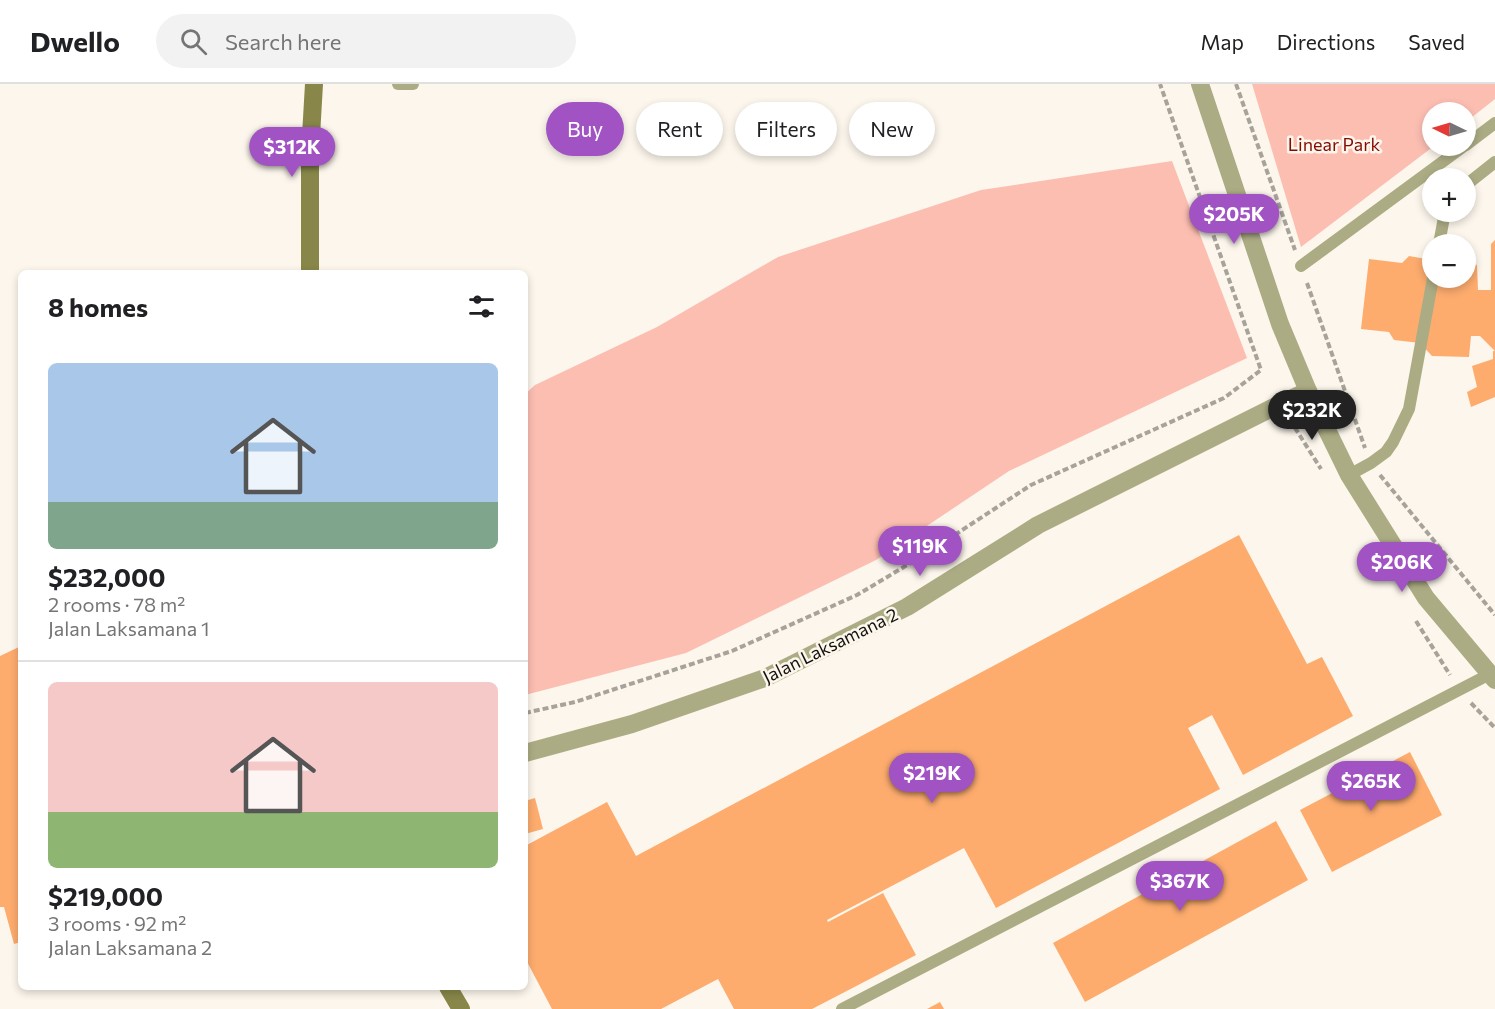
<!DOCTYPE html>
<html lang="en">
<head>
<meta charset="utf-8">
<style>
	body { margin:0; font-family:Commissioner,sans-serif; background:#f2f2f2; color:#202124; height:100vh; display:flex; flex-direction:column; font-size:22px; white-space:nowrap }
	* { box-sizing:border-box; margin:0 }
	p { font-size:20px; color:#757577 }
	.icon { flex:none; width:33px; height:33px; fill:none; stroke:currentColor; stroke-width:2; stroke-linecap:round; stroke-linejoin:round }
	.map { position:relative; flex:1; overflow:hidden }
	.side { position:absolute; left:18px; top:186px; width:510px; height:720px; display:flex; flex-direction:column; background:#fff; border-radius:9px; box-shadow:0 3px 9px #0003 }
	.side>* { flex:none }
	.guide { position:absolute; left:546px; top:18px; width:570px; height:54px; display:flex; gap:12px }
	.needle { width:39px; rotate:275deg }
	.buttons { position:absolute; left:1422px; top:18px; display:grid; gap:12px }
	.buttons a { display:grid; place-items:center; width:54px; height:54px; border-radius:50%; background:#fff; box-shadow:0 3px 9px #0003; font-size:30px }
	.price { position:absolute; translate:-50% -51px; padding:0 14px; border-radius:21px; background:#a152c3; color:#fff; font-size:20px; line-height:39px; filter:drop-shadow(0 2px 3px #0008) }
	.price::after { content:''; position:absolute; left:50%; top:36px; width:18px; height:14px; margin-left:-9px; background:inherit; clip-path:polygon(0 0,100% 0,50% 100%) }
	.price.active { background:#222; color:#fff }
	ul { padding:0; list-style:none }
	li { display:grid; align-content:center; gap:12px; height:318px; padding:0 30px }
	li+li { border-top:2px solid #e0e0e0 }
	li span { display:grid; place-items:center; height:186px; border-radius:9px; color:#555 }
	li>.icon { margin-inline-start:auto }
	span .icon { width:108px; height:108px; fill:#fffc; stroke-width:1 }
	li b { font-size:26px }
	h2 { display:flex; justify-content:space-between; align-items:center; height:72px; padding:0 30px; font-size:26px }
	.chip { padding:0 21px; border-radius:27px; background:#fff; box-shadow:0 3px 9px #0003; font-size:21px; line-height:54px }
	.chip.active { background:#a152c3; color:#fff }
	header { display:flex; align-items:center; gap:36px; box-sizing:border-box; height:84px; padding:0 30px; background:#fff; border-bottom:2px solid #e0e0e0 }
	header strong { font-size:28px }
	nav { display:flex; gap:33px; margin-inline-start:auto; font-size:21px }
	.search { width:420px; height:54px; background:#f2f2f2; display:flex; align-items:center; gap:15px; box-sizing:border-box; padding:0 21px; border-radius:33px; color:#757577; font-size:22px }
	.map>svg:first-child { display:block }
	.green { fill:#fdbeb2 }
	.building { fill:#fdac6e }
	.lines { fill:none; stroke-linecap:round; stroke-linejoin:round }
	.path { stroke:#a7a39b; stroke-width:4; stroke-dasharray:6 3; stroke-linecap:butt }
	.lane { stroke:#acac84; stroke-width:12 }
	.street { stroke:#acac84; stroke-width:18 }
	.secondary { stroke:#888749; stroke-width:18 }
	.labels { text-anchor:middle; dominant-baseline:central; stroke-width:5; stroke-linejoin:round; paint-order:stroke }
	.park-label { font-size:18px; fill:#840b00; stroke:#fcf6ec }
	.street-label { font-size:18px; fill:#13110d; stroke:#fcf6ec }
</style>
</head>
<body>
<header>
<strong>Dwello</strong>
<div class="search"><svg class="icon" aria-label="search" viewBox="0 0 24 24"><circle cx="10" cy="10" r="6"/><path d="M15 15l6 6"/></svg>Search here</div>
<nav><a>Map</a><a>Directions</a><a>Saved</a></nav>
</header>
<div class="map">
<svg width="1495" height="925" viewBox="0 0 1495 925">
	<rect width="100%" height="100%" fill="#fcf6ec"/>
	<g class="green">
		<path d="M1252 0H1495V15L1466 38V28H1432V62H1434L1301 163Z"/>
		<path d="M1172 77 1247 274 1009 387 876 476 686 569 525 611V310L535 301 657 243 778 173 981 106Z"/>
	</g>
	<g class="building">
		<path d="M1495 156V313L1471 323 1467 308 1477 303 1472 282 1493 275V267H1495L1480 252H1471L1469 273 1432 272 1420 259 1394 256 1389 248 1361 245 1369 175 1402 179 1409 172 1432 176V194H1466V177L1477 181 1478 206H1491V160Z"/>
		<path d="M1239 451 1307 580 1322 573 1353 632 1243 691 1212 631 1188 644 1220 705 1052 794 996 824 964 764 827 836 828 838 883 809 916 871 812 925H734L718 895 661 925H552L525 874V762L607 718 636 772Z"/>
		<path d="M21 562V858L14 860 4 823H0V572Z"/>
		<path d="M1410 668 1442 731 1332 788 1300 726Z"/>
		<path d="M535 714 543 745 525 750V717Z"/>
		<path d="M1276 737 1308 796 1085 918 1053 859Z"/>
		<path d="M940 918 944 925H927Z"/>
	</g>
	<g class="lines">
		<g class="path">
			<path d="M1236 0 1295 166"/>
			<path d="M1307 199 1365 364"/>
			<path d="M1290 336 1321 385"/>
			<path d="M1380 391 1495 531"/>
			<path d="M1416 537 1450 591"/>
			<path d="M1471 619 1495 644"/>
			<path d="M525 629 575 618 732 567 857 511 924 471 1031 401 1224 314 1261 286 1160 0"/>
		</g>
		<g class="lane">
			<path d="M398 0H413"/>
			<path d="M1466 61 1495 39"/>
			<path d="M1466 101 1495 78"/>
			<path d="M1439 160 1445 128"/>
			<path d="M1301 182 1464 62"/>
			<path d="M1349 391 1371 379 1386 368 1393 358 1409 325 1433 194"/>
			<path d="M842 925 1490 590"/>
		</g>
		<g class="street">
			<path d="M1200 0 1280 240 1308 307 1349 391 1426 514 1495 596"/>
			<path d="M525 669 632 640 765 594 907 523 1038 441 1280 320 1308 307"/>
		</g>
		<g class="secondary">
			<path d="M310 189V69L314 0"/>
			<path d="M448 903 461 925"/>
		</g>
	</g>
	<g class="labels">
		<g class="park-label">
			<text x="1334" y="60">Linear Park</text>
		</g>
		<g class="street-label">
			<text transform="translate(830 561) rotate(-26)">Jalan Laksamana 2</text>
		</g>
	</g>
</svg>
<div class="buttons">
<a><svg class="needle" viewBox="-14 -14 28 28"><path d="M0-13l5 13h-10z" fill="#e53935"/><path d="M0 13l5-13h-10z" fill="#757577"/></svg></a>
<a>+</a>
<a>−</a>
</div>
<b class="price" style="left:292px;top:94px">$312K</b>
<b class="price" style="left:1234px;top:161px">$205K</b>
<b class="price active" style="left:1312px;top:357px">$232K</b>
<b class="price" style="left:920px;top:493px">$119K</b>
<b class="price" style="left:1402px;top:509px">$206K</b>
<b class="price" style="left:932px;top:720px">$219K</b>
<b class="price" style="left:1371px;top:728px">$265K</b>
<b class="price" style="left:1180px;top:828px">$367K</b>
<div class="guide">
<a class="chip active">Buy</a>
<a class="chip">Rent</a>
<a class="chip">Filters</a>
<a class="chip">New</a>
</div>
<section class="side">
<h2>8 homes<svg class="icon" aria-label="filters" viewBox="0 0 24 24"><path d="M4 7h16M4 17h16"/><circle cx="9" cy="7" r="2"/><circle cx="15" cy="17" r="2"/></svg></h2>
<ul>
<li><span style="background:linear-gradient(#a9c7e8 75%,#7fa58c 0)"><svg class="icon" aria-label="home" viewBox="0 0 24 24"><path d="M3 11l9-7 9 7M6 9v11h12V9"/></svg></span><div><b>$232,000</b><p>2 rooms · 78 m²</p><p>Jalan Laksamana 1</p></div></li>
<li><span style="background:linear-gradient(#f6c9c9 70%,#8fb573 0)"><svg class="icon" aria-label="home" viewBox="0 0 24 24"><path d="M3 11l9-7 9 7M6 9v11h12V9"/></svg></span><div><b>$219,000</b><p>3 rooms · 92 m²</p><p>Jalan Laksamana 2</p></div></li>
</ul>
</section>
</div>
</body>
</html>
